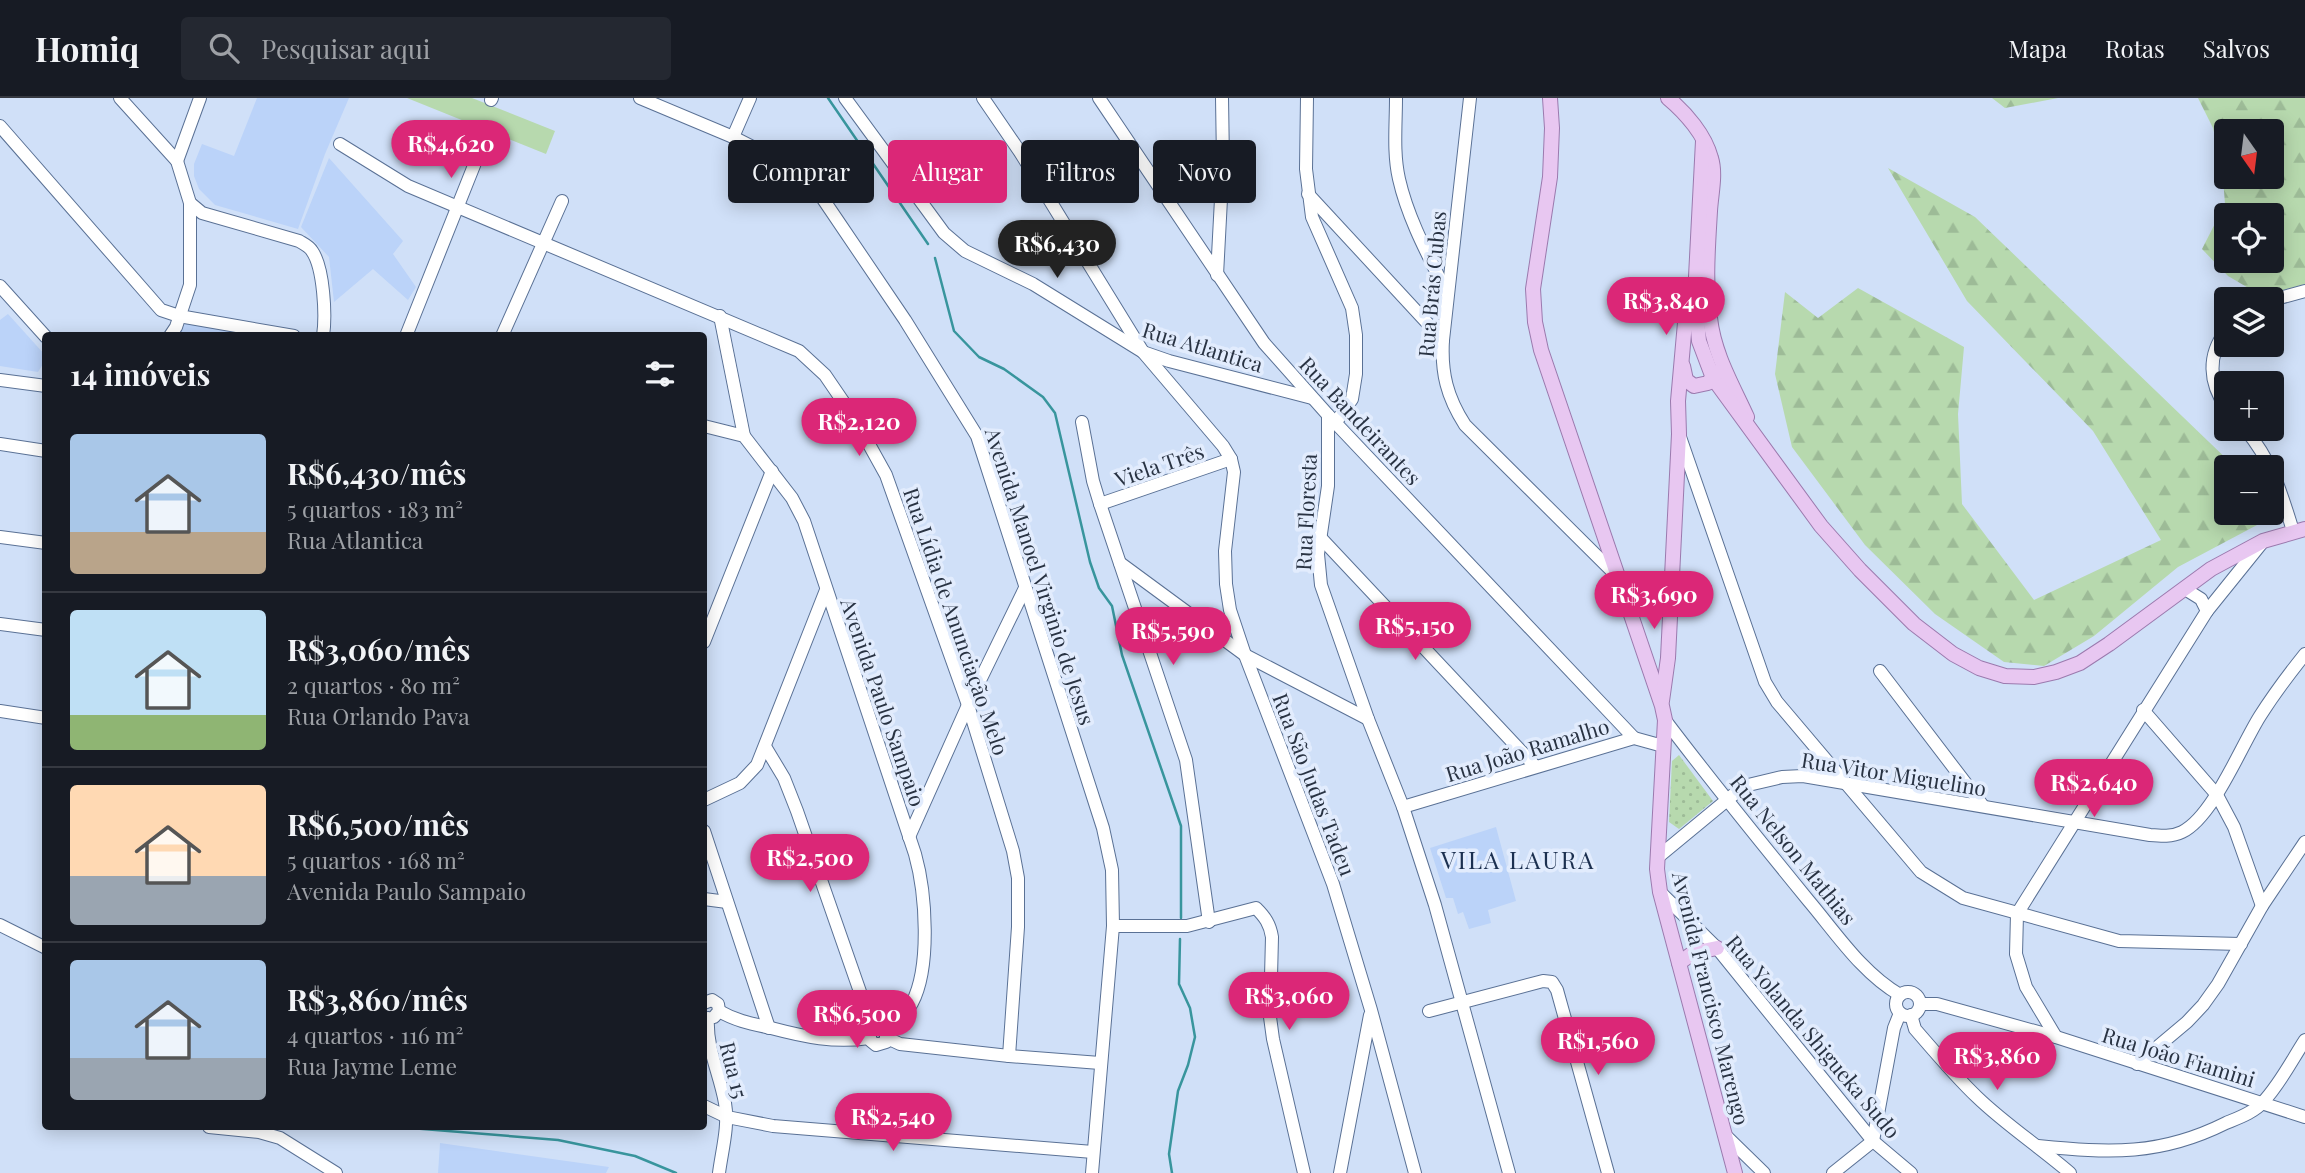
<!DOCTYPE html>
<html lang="pt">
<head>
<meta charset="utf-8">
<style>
	body { margin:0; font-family:"Playfair Display",serif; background:#242831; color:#f1f3f6; height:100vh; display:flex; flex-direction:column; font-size:26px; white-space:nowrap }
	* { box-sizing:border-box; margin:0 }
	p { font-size:23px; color:#9ea1a6 }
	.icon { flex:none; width:38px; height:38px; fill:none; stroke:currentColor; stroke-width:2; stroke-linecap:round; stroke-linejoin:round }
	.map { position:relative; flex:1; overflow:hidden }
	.details { position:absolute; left:42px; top:234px; width:665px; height:798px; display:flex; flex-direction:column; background:#171b24; border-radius:7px; box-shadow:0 4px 18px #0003 }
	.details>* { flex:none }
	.banner { position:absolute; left:728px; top:42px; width:665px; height:63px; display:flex; gap:14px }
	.needle { width:46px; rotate:166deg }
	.buttons { position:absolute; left:2214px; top:21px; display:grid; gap:14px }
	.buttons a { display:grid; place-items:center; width:70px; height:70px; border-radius:7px; background:#171b24; box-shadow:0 4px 18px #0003; font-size:35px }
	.price { position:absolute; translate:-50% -60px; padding:0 16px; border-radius:24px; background:#db2777; color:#fff; font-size:23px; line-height:46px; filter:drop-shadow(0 2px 4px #0008) }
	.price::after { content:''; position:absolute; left:50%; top:42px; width:21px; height:16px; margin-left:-10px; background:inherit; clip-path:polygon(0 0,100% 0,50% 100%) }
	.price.active { background:#222; color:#fff }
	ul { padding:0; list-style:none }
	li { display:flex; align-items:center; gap:21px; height:175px; padding:0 28px }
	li+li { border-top:2px solid #363941 }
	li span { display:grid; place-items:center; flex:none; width:196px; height:140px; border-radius:7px; color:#555 }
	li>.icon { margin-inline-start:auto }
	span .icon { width:84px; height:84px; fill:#fffc; stroke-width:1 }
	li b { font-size:30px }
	h2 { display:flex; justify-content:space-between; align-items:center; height:84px; padding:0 28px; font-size:30px }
	.pill { padding:0 24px; border-radius:7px; background:#171b24; box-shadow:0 4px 18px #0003; font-size:24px; line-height:63px }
	.pill.active { background:#db2777; color:#fff }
	header { display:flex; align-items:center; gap:42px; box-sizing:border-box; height:98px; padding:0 35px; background:#171b24; border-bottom:2px solid #363941 }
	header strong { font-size:33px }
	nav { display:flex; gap:38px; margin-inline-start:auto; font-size:24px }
	.search { width:490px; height:63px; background:#242831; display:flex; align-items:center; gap:18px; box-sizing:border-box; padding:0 24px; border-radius:7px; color:#9ea1a6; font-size:26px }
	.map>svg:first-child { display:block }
	.built { fill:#bbd3f9 }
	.grass { fill:#b7d9ae }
	.forest { fill:url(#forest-firs); fill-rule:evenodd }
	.park { fill:url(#park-dots) }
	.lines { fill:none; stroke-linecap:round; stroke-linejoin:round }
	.stream { stroke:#38959d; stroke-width:2.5 }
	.minor-casing { stroke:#5a7195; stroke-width:14 }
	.major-casing { stroke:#9b7aae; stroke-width:16 }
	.minor { stroke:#fff; stroke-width:12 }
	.major { stroke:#e8c7f1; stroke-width:14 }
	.labels { text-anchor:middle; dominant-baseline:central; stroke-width:7; stroke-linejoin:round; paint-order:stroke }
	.street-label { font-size:21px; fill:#293343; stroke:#e2ecfd }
	.quarter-label { font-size:24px; letter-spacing:2px; fill:#1c3050; stroke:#e2ecfd }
</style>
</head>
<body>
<header>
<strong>Homiq</strong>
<div class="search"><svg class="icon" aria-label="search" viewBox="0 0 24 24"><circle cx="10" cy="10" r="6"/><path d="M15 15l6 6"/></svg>Pesquisar aqui</div>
<nav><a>Mapa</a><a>Rotas</a><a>Salvos</a></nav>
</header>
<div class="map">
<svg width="2305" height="1075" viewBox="0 0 2305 1075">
	<defs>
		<pattern id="forest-firs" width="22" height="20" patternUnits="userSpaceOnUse" patternTransform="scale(1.75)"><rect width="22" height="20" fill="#b7d9ae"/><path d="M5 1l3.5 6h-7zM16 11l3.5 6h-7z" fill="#9dbb97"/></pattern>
		<pattern id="park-dots" width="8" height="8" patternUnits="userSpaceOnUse" patternTransform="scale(1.75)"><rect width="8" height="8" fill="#b7d9ae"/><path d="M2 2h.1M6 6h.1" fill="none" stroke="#9dbb97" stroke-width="1.8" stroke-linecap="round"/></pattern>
	</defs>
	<rect width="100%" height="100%" fill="#d0e0f8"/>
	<g class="built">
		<path d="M257 0H349L325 56 298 131 215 107 199 91 194 78V66L202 46 234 58Z"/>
		<path d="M329 60 403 143 393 156 416 189 408 202 373 171 334 204 329 159 301 129Z"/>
		<path d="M8 216 45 257V263L38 274 0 268V222Z"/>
		<path d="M187 222 248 238H178Z"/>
		<path d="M1496 729 1516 803 1488 812 1491 825 1469 831 1463 814 1458 816 1453 800H1446L1430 750Z"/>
		<path d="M440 1045 609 1069 606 1075H438Z"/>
	</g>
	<path class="grass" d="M407 0H472L555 33 546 56Z"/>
	<g class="forest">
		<path d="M1992 0H2058L2005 10Z"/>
		<path d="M2198 0H2305V186L2262 198 2228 178 2202 151 2225 106 2222 67 2213 30ZM2226 33H2272V79H2226ZM2226 117H2272V163H2226Z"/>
		<path d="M1888 70 1975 119 2235 369H2226V415H2254L2259 426 2178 469 2094 538 2044 568 2004 564 1935 516 1865 447 1792 349 1775 276 1785 194 1818 220 1858 190 1964 249 1958 316 1962 406 2034 502 2161 442 2093 333 1967 203Z"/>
	</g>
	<path class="park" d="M1679 657 1713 703 1679 731 1669 724 1672 663Z"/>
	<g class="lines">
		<g class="stream">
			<path d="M828 0 928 146"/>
			<path d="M935 160 954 233 979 259 1004 271 1043 299 1055 315 1090 464 1099 490 1112 508 1122 557 1181 728V820"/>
			<path d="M398 1029 558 1042 635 1058 676 1075"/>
			<path d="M1172 1075 1169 1056 1178 993 1188 967 1195 939 1190 910 1179 886 1180 841"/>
		</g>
		<g class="minor-casing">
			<g id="minor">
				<path d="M120 0 177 63 190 105V187L176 229 170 238"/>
				<path d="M640 0 733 39 778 62 804 79 821 98 905 222 977 338 1103 730 1112 772 1113 828 1092 1075"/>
				<path d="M845 0 944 135 965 153 1033 186 1143 254 1169 263 1312 300"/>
				<path d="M983 0 1020 54 1143 254 1223 348 1231 361 1234 374 1225 453 1226 486 1230 512 1245 557 1333 786 1371 912 1415 1075"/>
				<path d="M1099 0 1264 245 1328 317 1634 640"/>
				<path d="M1307 0 1306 71 1312 119 1352 210 1356 237V276L1352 301 1336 324"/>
				<path d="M1396 0C1396 27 1393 55 1399 81 1408 121 1429 159 1447 195"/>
				<path d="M1470 0 1443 242C1441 275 1447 299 1465 327L1616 477"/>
				<path d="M491 2 492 0"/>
				<path d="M0 28 161 212 179 218 294 238"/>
				<path d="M733 39 750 0"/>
				<path d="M340 46 408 88 799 253 825 277 855 321 886 377 968 607 1013 753 1018 780V829L1009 958"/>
				<path d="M177 63 200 0"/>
				<path d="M1308 96 1443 242"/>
				<path d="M190 105 202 115 299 143C304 146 309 148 312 153 324 170 326 218 323 238"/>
				<path d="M1217 177 1223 63 1222 0"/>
				<path d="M0 188 46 239"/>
				<path d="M2272 202 2305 193"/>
				<path d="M720 218 744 338"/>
				<path d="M2226 233C2207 257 2209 285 2226 309"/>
				<path d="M406 238 475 65"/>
				<path d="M502 238 562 103"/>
				<path d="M0 282 46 288"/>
				<path d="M1328 317V388L1318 456 1321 487 1368 621 1403 709 1435 807 1509 1075"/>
				<path d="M1082 324 1093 383 1100 406 1186 662 1209 824"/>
				<path d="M704 328 744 338 792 400 804 423 915 756C926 795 931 869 912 905 906 916 894 925 886 933V944L876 947 871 943 869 936 873 931 880 929 886 933"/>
				<path d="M2245 331C2272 363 2281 394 2293 433"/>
				<path d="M1680 339 1765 584 1777 604 1921 774 1963 800 2119 843 2241 846"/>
				<path d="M0 346 46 353"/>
				<path d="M1100 406 1231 361"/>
				<path d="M1319 438 1535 668"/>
				<path d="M0 439 46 445"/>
				<path d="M1120 465 1245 557 1368 621"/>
				<path d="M2185 491 2201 501 2207 513"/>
				<path d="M0 526 46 532"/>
				<path d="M704 544 772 373"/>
				<path d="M1880 573 1983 708"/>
				<path d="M2143 612 2217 697 2234 729 2262 808"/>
				<path d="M0 613 46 620"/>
				<path d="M1665 622C1711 683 1759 742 1808 802 1836 835 1862 875 1900 897"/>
				<path d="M766 650 784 680 797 713 873 931"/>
				<path d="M704 702 740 685 757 667 826 492"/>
				<path d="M1403 709 1634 640 1663 648"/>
				<path d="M704 733 769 930"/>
				<path d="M909 739 968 607 1025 490"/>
				<path d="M1658 759 1744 688 1782 679 1803 678 2150 737C2161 738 2172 739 2182 734 2213 719 2241 648 2260 618 2274 596 2289 576 2305 556"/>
				<path d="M1660 794 1717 850 1873 1043 1911 1075"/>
				<path d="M704 801 727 804"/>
				<path d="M0 827 46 850"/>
				<path d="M1113 828H1187L1256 810C1265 819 1270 826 1272 839L1270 919 1273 941 1304 1075"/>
				<circle cx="1908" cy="906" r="12"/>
				<path d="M704 905 712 902 718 906 719 913 714 919"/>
				<path d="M1920 906H1937L2056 939 2305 1019"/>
				<path d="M719 913C736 923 753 926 771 930 805 939 834 945 869 940"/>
				<path d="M1429 913 1543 883 1552 884 1557 892 1608 1075"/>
				<path d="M1911 917 1915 931C1935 954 1955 978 1977 999 2006 1027 2040 1049 2070 1075"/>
				<path d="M708 920C706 950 720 976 725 1005 729 1028 722 1052 719 1075"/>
				<path d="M2056 939 2026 889 2016 856 2017 816 2207 513 2261 446"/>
				<path d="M887 940 900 946 1009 958 1100 965"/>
				<path d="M2137 966 2187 924 2203 907 2218 886 2262 808 2305 744"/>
				<path d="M704 1008 727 1019 773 1028 1093 1054"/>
				<path d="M209 1029 259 1034 280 1040 336 1075"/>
				<path d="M1724 1036 1764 1075"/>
				<path d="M2038 1048C2110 1055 2160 1058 2226 1025 2238 1020 2255 1014 2263 1004 2280 986 2292 962 2305 942"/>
				<path d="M1340 1075 1370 917"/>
				<path d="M1833 1075 1873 1043 1894 930 1900 915"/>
			</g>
		</g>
		<g class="major-casing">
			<g id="major">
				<path d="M1550 0 1552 30 1550 79 1533 191 1535 224 1541 252 1662 608 1665 622 1657 771 1660 794 1735 1075"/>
				<path d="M1668 0C1686 15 1705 37 1711 60 1716 76 1711 96 1710 113 1708 148 1705 184 1710 220 1714 256 1732 286 1747 319"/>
				<path d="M1703 43 1695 198 1699 243 1713 280 1821 428 1860 472 1914 526 1953 556 1979 570 2005 578 2034 579 2056 574 2080 565 2109 546 2211 471 2263 443 2305 431"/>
				<path d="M1683 268 1686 282 1694 288 1708 285 1717 274"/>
				<path d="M1662 603 1668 560 1679 336 1678 303 1688 191"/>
				<path d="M1679 865 1693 855 1717 850"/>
			</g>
		</g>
		<use href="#minor" class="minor"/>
		<use href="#major" class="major"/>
	</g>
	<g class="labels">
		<g class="street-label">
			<text transform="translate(1431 186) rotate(-85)">Rua Brás Cubas</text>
			<text transform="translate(1203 248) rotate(17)">Rua Atlantica</text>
			<text transform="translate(1361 322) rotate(47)">Rua Bandeirantes</text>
			<text transform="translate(1159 366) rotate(-19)">Viela Três</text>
			<text transform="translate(1305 414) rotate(-87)">Rua Floresta</text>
			<text transform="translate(1041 478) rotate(72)">Avenida Manoel Virginio de Jesus</text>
			<text transform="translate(957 523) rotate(71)">Rua Lídia de Anunciação Melo</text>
			<text transform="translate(884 604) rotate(71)">Avenida Paulo Sampaio</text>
			<text transform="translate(1527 651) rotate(-17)">Rua João Ramalho</text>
			<text transform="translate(1894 675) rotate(9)">Rua Vitor Miguelino</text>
			<text transform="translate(1315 686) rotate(69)">Rua São Judas Tadeu</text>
			<text transform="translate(1794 751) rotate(51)">Rua Nelson Mathias</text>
			<text transform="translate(1712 900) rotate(76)">Avenida Francisco Marengo</text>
			<text transform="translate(1814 938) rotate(50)">Rua Yolanda Shigueka Sudo</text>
			<text transform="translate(2179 958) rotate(17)">Rua João Fiamini</text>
			<text transform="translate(735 972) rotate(76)">Rua 15</text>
		</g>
		<g class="quarter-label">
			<text x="1518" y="761">VILA LAURA</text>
		</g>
	</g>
</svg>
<div class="buttons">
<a><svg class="needle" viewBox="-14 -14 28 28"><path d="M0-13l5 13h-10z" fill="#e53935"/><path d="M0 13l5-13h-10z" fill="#9ea1a6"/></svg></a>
<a><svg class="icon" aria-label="locate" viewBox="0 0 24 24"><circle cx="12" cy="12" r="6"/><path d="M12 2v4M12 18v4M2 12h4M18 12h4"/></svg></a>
<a><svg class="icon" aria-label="layers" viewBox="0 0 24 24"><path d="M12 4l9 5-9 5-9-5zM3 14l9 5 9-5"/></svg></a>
<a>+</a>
<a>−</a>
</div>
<b class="price" style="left:451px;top:82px">R$4,620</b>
<b class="price active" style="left:1057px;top:182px">R$6,430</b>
<b class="price" style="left:1666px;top:239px">R$3,840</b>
<b class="price" style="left:859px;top:360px">R$2,120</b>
<b class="price" style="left:1654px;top:533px">R$3,690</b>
<b class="price" style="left:1415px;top:564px">R$5,150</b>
<b class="price" style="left:1173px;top:569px">R$5,590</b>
<b class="price" style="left:2094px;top:721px">R$2,640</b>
<b class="price" style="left:810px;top:796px">R$2,500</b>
<b class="price" style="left:1289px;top:934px">R$3,060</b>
<b class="price" style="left:857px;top:952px">R$6,500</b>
<b class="price" style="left:1598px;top:979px">R$1,560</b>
<b class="price" style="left:1997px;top:994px">R$3,860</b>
<b class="price" style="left:893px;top:1055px">R$2,540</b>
<div class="banner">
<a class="pill">Comprar</a>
<a class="pill active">Alugar</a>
<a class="pill">Filtros</a>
<a class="pill">Novo</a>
</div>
<section class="details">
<h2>14 imóveis<svg class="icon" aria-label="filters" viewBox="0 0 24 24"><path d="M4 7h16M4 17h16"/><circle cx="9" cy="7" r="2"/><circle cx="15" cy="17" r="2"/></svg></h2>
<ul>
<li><span style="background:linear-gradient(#a9c7e8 70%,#b9a48a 0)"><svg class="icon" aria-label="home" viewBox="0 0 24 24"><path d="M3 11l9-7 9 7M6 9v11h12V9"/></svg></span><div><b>R$6,430/mês</b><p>5 quartos · 183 m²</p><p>Rua Atlantica</p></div></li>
<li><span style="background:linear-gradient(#bfe0f5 75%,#8fb573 0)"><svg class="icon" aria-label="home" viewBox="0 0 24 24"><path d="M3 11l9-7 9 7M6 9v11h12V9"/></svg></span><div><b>R$3,060/mês</b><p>2 quartos · 80 m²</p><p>Rua Orlando Pava</p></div></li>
<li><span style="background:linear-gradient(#ffd9b3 65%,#9aa5b1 0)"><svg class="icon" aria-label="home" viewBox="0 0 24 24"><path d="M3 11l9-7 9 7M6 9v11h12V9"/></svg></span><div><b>R$6,500/mês</b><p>5 quartos · 168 m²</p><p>Avenida Paulo Sampaio</p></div></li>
<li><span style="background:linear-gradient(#a9c7e8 70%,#9aa5b1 0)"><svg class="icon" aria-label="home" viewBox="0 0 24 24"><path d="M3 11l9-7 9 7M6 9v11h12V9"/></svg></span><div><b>R$3,860/mês</b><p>4 quartos · 116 m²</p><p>Rua Jayme Leme</p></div></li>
</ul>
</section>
</div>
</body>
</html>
